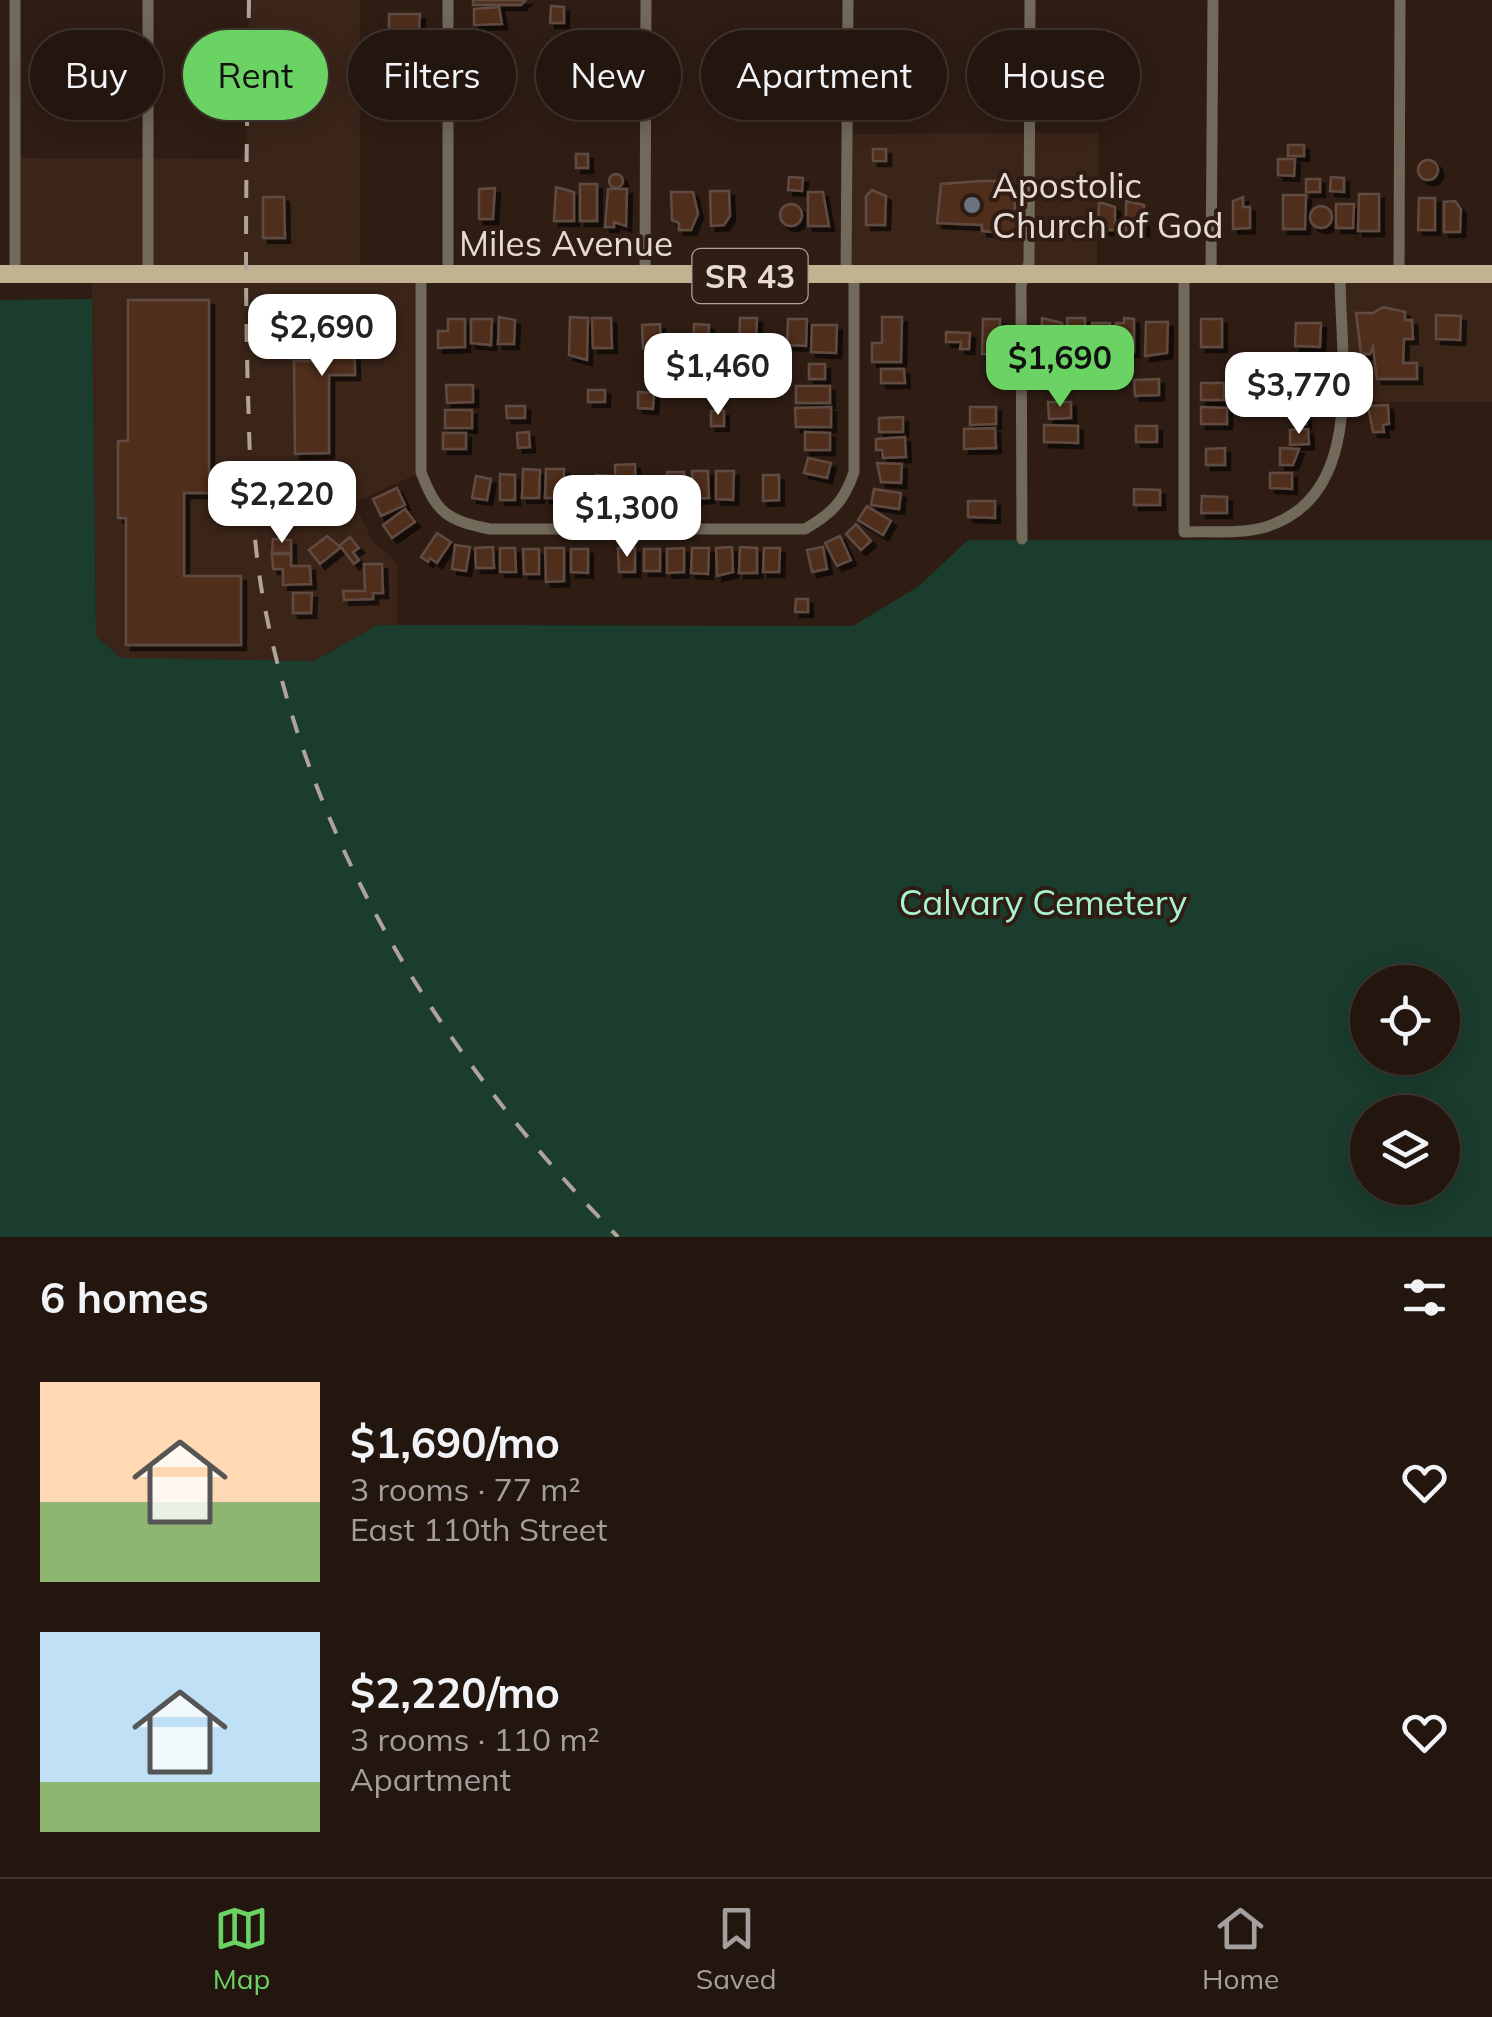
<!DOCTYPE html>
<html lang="en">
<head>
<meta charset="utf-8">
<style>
	body { margin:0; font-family:Mulish,sans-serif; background:#2f231d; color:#f1f3f6; height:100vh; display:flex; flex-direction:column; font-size:38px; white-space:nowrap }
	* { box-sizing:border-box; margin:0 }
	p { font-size:32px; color:#a39f9e }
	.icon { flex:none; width:55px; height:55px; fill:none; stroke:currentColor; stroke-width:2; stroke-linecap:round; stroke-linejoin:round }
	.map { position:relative; height:1237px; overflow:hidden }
	.details { display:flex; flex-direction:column; background:#23160f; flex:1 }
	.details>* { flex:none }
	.top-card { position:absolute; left:30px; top:30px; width:1432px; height:90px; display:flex; gap:20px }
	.controls { position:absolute; left:1350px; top:965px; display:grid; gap:20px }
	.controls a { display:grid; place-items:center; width:110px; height:110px; border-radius:50%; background:#23160f; box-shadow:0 5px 25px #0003,0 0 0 2px #40352f; font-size:50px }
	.price { position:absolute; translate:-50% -85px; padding:0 22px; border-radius:20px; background:#fff; color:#222; font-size:32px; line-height:65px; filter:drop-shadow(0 2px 5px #0008) }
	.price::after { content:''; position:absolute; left:50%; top:60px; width:30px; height:22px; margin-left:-15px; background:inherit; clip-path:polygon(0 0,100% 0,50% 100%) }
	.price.on { background:#6ad363; color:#111 }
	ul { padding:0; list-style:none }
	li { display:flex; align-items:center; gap:30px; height:250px; padding:0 40px }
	li span { display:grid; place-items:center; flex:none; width:280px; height:200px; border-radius:0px; color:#555 }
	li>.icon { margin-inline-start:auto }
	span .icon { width:120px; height:120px; fill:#fffc; stroke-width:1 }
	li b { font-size:42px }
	h2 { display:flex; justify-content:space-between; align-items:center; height:120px; padding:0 40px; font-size:42px }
	.chip { padding:0 35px; border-radius:45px; background:#23160f; box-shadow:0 5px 25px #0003,0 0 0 2px #40352f; font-size:35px; line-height:90px }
	.chip.on { background:#6ad363; color:#111 }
	.menu { display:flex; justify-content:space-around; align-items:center; height:140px; border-top:2px solid #40352f; background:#23160f; font-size:28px; color:#a39f9e }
	.menu a { display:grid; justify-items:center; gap:5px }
	.menu .on { color:#6ad363 }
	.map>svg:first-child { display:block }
	.built { fill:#3b2519 }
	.green { fill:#1a3d2e; fill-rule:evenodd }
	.building { fill:#502e1d; stroke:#604b42; stroke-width:2.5; filter:url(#shadow) }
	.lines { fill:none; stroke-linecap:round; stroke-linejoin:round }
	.street { stroke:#71695a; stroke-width:11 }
	.primary { stroke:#c3b291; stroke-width:18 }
	.rail { stroke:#b1a39c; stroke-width:4; stroke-dasharray:18 18; stroke-linecap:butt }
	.worship-dot { fill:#6b7280; stroke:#2f1d14; stroke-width:4 }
	.labels { text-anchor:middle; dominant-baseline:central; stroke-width:8; stroke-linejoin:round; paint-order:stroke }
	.shield { fill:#2f1d14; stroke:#afa19a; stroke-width:2.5 }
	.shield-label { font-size:32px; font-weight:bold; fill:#e6dad4 }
	.poi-label { font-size:35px; fill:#e6dad4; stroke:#2f1d14; text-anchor:start }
	.street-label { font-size:35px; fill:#e6dad4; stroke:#2f1d14 }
	.park-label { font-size:35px; fill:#a8f2d0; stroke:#2f1d14 }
</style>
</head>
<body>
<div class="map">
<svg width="1492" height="1237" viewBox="0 0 1492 1237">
	<defs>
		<filter id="shadow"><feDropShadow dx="5" dy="5" stdDeviation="0" flood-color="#0009"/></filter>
	</defs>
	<rect width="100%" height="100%" fill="#2f1d14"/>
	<g class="built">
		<path d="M249 0H360V274L421 276V472L354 503 372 540 397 563V625H378L314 661 121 658 96 636 92 274H15V158L246 159Z"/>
		<path d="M1098 133 1097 276H846L847 134Z"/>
		<path d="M1492 274V402H1340V275Z"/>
	</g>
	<path class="green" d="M92 299 96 636 121 658 314 661 378 625 853 626 919 586 968 540H1492V1237H0V300ZM1368 982H1442V1058H1368ZM1368 1112H1442V1188H1368Z"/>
	<g class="building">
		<path d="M473 0H526L521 5H473Z"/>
		<path d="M551 6 564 7V23H550Z"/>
		<path d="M499 7 502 24 474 25V9Z"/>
		<path d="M389 14H420L419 30 389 29Z"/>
		<path d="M404 55H419L422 73 403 72Z"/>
		<path d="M414 79V97H392L389 81Z"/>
		<rect x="1288" y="145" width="16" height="11"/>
		<rect x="873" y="149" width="13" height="12"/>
		<rect x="576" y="154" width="12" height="14"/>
		<path d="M1278 159H1295L1294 176 1278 175Z"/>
		<circle cx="1428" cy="170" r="10"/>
		<circle cx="616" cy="181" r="7"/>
		<path d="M789 177 803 178 802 191 788 190Z"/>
		<path d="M1331 177 1344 178V192L1330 191Z"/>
		<rect x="1306" y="179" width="14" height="13"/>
		<path d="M980 181H1013L1017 234 982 231V225L937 223 941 184Z"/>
		<rect x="580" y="184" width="17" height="37"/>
		<path d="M556 187 574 192V221H554Z"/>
		<path d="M495 188 493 219H479V189Z"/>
		<path d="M608 189H627L626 226 614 222V227H605Z"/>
		<path d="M872 190 886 196 885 225H866V196Z"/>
		<path d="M710 191H729L730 216 724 225 711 226Z"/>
		<path d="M671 192H693L698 214 691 230H679V223L672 220Z"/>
		<path d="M808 192H823L829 226H808Z"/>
		<path d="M1359 194H1379V231H1358Z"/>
		<path d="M1283 195H1306L1305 229H1283Z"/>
		<path d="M263 197H284L285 238H263Z"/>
		<path d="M1243 197V207H1250V228L1233 229V201Z"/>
		<path d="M1419 198H1435V230H1418Z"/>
		<path d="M1126 201 1144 205V231H1126Z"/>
		<path d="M1455 201 1461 209 1460 232H1444V202Z"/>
		<path d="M1099 202 1115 207V230H1098Z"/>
		<path d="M1336 204H1354L1353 228H1336Z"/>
		<circle cx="791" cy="215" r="11"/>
		<circle cx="1321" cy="217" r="11"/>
		<path d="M128 300H209V493H184V576H241V645H126V518H118V441H128Z"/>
		<path d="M1383 307 1405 312V320H1412L1413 339H1404L1403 363H1417V379H1377L1373 347 1370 354H1361L1356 313H1373Z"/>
		<path d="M315 310H354L355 375H329V453L295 454 294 361H315Z"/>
		<path d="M1436 315 1461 316 1460 340 1436 339Z"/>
		<path d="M499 317 515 320 514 344H498Z"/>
		<path d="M570 317 588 318 587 360 569 355Z"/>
		<path d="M882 317H902L901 362H872V343H882Z"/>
		<path d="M592 318H611L612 348H593Z"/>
		<path d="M740 318H757L756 342H739Z"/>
		<path d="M1042 318 1062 323V349H1041Z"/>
		<path d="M1067 318H1085V345H1068Z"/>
		<path d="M1124 318 1134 319V352H1119L1116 344V323H1124Z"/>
		<path d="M448 319H465V347L438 348V331H448Z"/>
		<path d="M471 319H492L491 345 471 343Z"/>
		<path d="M788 319H807L806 346 787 345Z"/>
		<path d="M983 319H1000L999 354H982Z"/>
		<rect x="1201" y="319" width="21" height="28"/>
		<path d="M1146 322H1168L1167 353 1145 356Z"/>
		<rect x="1092" y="323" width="18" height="22"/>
		<path d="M1296 323H1321L1320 347 1295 346Z"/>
		<path d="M660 324 661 347 643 348 642 325Z"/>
		<path d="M694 324 709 325 708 348 693 347Z"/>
		<path d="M812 325H837L836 353 811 352Z"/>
		<path d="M946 332 970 333 969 349H960L961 342H946Z"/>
		<rect x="809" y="364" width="16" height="15"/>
		<path d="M881 369H904L905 383H881Z"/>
		<rect x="1289" y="377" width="27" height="17"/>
		<path d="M1159 379V395L1135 396 1134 380Z"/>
		<rect x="1201" y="383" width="23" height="17"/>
		<path d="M446 385H473V402L447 403Z"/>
		<rect x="796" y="386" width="34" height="17"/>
		<rect x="588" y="390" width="17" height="12"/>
		<path d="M638 392 654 393 653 409 638 408Z"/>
		<path d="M1048 402H1071V418L1049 419Z"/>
		<path d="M1388 405 1389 424 1383 425 1384 432H1373L1368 406Z"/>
		<path d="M506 406H525V418H507Z"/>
		<path d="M831 407V427H796L795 408Z"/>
		<path d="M970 407H996V424L970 425Z"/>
		<path d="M1201 407 1227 408V424H1201Z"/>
		<path d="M1294 407 1306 408V424H1294Z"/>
		<rect x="445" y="410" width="27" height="18"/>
		<rect x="711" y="411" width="13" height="15"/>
		<path d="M903 417V432H879V418Z"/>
		<path d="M1044 425 1078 426V443L1044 442Z"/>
		<rect x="1136" y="426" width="21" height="16"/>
		<path d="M995 428 996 448 964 449V429Z"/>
		<path d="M1308 429 1309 444 1290 445V430Z"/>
		<path d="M529 432 530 447 518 448 517 433Z"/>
		<path d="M805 432 830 433V450H805Z"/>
		<rect x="443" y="433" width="23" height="16"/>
		<path d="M905 437 906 457 883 458 882 450H876V439Z"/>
		<path d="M1225 448V465H1206V449Z"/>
		<path d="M1280 448 1299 449 1293 465H1280Z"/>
		<path d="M808 458 831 463 827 478 804 473Z"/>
		<path d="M877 463 902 464 901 483 881 482Z"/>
		<path d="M635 464 636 497 616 498 615 465Z"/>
		<path d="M523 469 540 470 539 498H522Z"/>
		<path d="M546 469H564L563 498H545Z"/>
		<path d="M692 471H708L709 498 692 499Z"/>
		<path d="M716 471H734L733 500 716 499Z"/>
		<path d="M667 472H684V500L667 499Z"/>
		<path d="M1270 473H1292V489L1270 488Z"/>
		<path d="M500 474 515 475V500H500Z"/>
		<path d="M596 475 612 476V495L595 494Z"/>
		<path d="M763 475H779V500L763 501Z"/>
		<path d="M476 476 491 479 487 500 472 498Z"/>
		<path d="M643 476 660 477 659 499 642 493Z"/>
		<path d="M397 488 405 505 381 516 373 499Z"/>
		<path d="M874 489 901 493 899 509 871 505Z"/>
		<path d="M1134 489 1160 490V505H1134Z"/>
		<path d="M1202 496 1227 497V513H1201Z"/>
		<path d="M968 501H995V518L968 517Z"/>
		<path d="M867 506 891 521 883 535 858 520Z"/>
		<path d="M405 509 415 522 392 538 383 525Z"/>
		<path d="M856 524 871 541 861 550 846 534Z"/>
		<path d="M437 533 451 542 437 563 430 558 428 562 421 557Z"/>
		<path d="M327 536 339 546 350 537 359 548 353 552 359 560 354 564 341 547 320 564 309 550Z"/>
		<path d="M840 536 851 560 837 566 825 543Z"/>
		<path d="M273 539 291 540V553H272Z"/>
		<path d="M455 545 470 547 466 571 452 569Z"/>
		<path d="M493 547 494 568H476L475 548Z"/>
		<path d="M732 547 733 572 717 576 716 548Z"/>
		<path d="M740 547 757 548V573H739Z"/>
		<path d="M823 547 827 569 812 572 807 550Z"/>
		<path d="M500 548H515L516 572H500Z"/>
		<path d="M545 548H564V581L546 582Z"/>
		<path d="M618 548H635V572H619Z"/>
		<path d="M684 548V572L667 573V549Z"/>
		<path d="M692 548H709L708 574 691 573Z"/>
		<path d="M764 548H780L779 572H763Z"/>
		<path d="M523 549H539V574H524Z"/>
		<path d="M571 549H588V573L571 572Z"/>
		<rect x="644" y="549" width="16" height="22"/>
		<path d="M272 554H291V566H310L311 584 283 585V569H273Z"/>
		<path d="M364 564H382L383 593H373V599L344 600 343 591H365Z"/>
		<path d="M293 593H312L311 613H293Z"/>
		<path d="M796 599H808V612H795Z"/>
	</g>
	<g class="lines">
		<g class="street">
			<path d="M15 0V274"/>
			<path d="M448 0V276"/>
			<path d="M148 274V0"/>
			<path d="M1399 274 1400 0"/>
			<path d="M421 276V472C437 514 447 520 490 529H805C831 514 844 502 854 472V276"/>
			<path d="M645 276 646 0"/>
			<path d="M846 276 848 0"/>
			<path d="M1184 276V532C1208 531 1239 534 1262 528 1368 499 1340 359 1340 275"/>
			<path d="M1211 276 1213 0"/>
			<path d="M1022 539 1021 285 1029 263 1030 0"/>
		</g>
		<path class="primary" d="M0 274H1492"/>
		<path class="rail" d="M249 0C247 131 244 262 248 394 250 462 251 530 263 598 310 848 442 1057 618 1237"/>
	</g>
	<circle class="worship-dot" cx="972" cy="205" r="10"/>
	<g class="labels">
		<rect class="shield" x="692.5" y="249" width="115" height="54" rx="8"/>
		<g class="shield-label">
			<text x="750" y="276">SR 43</text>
		</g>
		<g class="poi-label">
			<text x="992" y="185">Apostolic<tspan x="992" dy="40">Church of God</tspan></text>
		</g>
		<g class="street-label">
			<text x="566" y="243">Miles Avenue</text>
		</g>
		<g class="park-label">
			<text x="1043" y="902">Calvary Cemetery</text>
		</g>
	</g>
</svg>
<div class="controls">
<a><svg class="icon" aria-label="locate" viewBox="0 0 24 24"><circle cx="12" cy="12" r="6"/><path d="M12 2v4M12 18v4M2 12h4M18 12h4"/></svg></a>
<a><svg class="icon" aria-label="layers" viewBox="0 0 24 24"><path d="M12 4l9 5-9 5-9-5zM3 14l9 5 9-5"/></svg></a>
</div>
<b class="price" style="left:322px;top:379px">$2,690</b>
<b class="price on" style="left:1060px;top:410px">$1,690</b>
<b class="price" style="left:718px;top:418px">$1,460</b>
<b class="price" style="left:1299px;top:437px">$3,770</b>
<b class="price" style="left:282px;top:546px">$2,220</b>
<b class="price" style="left:627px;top:560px">$1,300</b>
<div class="top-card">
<a class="chip">Buy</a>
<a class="chip on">Rent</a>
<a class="chip">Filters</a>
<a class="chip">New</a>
<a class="chip">Apartment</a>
<a class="chip">House</a>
</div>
</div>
<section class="details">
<h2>6 homes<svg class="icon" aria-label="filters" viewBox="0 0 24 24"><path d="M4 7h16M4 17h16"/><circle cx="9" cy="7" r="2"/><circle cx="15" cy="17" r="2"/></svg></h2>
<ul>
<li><span style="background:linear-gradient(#ffd9b3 60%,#8fb573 0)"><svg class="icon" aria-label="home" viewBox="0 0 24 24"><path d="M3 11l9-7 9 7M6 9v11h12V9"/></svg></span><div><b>$1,690/mo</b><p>3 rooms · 77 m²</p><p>East 110th Street</p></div><svg class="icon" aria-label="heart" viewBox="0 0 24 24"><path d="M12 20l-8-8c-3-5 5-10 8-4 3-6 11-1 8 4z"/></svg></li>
<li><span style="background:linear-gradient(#bfe0f5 75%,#8fb573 0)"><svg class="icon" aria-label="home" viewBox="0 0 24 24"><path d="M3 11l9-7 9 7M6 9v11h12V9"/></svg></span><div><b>$2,220/mo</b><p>3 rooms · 110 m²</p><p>Apartment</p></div><svg class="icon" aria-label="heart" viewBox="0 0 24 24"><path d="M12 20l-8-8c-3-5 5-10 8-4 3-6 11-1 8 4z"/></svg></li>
</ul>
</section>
<nav class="menu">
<a class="on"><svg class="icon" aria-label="map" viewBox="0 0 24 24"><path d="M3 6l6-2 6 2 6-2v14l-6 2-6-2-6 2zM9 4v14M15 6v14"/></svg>Map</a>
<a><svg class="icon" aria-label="saved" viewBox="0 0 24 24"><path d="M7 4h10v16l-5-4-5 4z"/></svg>Saved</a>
<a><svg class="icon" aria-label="home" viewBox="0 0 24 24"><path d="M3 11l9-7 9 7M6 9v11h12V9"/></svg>Home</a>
</nav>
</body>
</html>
